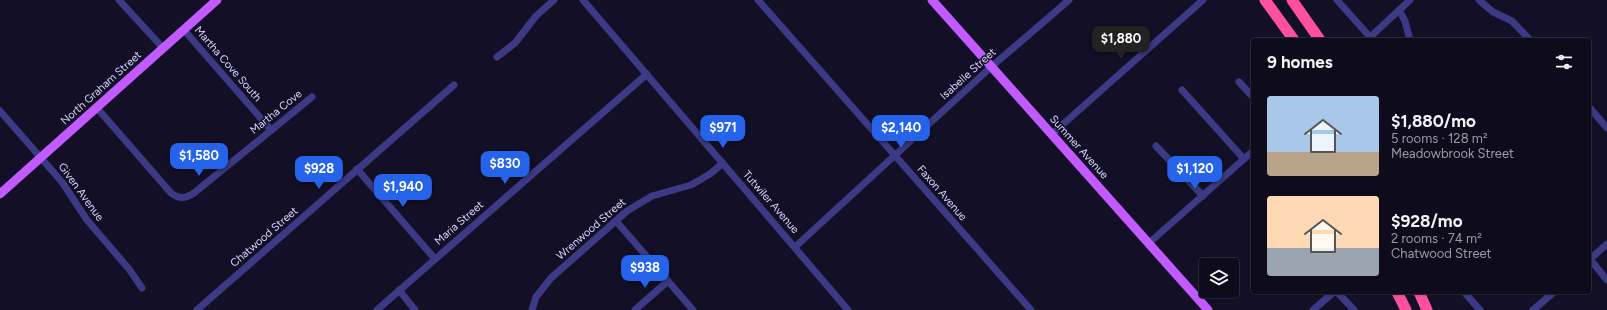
<!DOCTYPE html>
<html lang="en">
<head>
<meta charset="utf-8">
<style>
	body { margin:0; font-family:Figtree,sans-serif; background:#171425; color:#f1f3f6; height:100vh; display:flex; flex-direction:column; font-size:15px; white-space:nowrap }
	* { box-sizing:border-box; margin:0 }
	p { font-size:13px; color:#9b9ba3 }
	.icon { flex:none; width:22px; height:22px; fill:none; stroke:currentColor; stroke-width:2; stroke-linecap:round; stroke-linejoin:round }
	.map { position:relative; flex:1; overflow:hidden }
	.side { position:absolute; left:1251px; top:38px; width:340px; height:256px; display:flex; flex-direction:column; background:#0e0b1c; border-radius:4px; box-shadow:0 1px 3px #0004,0 0 0 1px #2e2b3b }
	.side>* { flex:none }
	.tools { position:absolute; left:1199px; top:258px; display:grid; gap:8px }
	.tools a { display:grid; place-items:center; width:40px; height:40px; border-radius:4px; background:#0e0b1c; box-shadow:0 1px 3px #0004,0 0 0 1px #2e2b3b; font-size:20px }
	.price { position:absolute; translate:-50% -34px; padding:0 9px; border-radius:8px; background:#2563eb; color:#fff; font-size:13px; line-height:26px; filter:drop-shadow(0 1px 2px #0008) }
	.price::after { content:''; position:absolute; left:50%; top:24px; width:12px; height:9px; margin-left:-6px; background:inherit; clip-path:polygon(0 0,100% 0,50% 100%) }
	.price.current { background:#222; color:#fff }
	ul { padding:0; list-style:none }
	li { display:flex; align-items:center; gap:12px; height:100px; padding:0 16px }
	li span { display:grid; place-items:center; flex:none; width:112px; height:80px; border-radius:4px; color:#555 }
	li>.icon { margin-inline-start:auto }
	span .icon { width:48px; height:48px; fill:#fffc; stroke-width:1 }
	li b { font-size:17px }
	h2 { display:flex; justify-content:space-between; align-items:center; height:48px; padding:0 16px; font-size:17px }
	.map>svg:first-child { display:block }
	.lines { fill:none; stroke-linecap:round; stroke-linejoin:round }
	.minor { stroke:#3d3a85; stroke-width:7 }
	.major { stroke:#c25bff; stroke-width:9 }
	.highway { stroke:#ff4fa3; stroke-width:11 }
	.labels { text-anchor:middle; dominant-baseline:central; stroke-width:3; stroke-linejoin:round; paint-order:stroke }
	.street-label { font-size:11px; fill:#d9d4ff; stroke:#130f26 }
</style>
</head>
<body>
<div class="map">
<svg width="1607" height="310" viewBox="0 0 1607 310">
	<rect width="100%" height="100%" fill="#130f26"/>
	<g class="lines">
		<g class="minor">
			<path d="M119 0 163 48"/>
			<path d="M583 0 848 310"/>
			<path d="M758 0 1031 310"/>
			<path d="M1337 0 1370 37"/>
			<path d="M1479 0 1493 12 1512 21 1530 40"/>
			<path d="M1399 10 1405 21 1410 40"/>
			<path d="M184 30 271 130"/>
			<path d="M1367 40 1410 0"/>
			<path d="M497 57 515 43 536 16 554 0"/>
			<path d="M1239 82 1253 97"/>
			<path d="M1182 90 1244 159"/>
			<path d="M1589 107 1607 128"/>
			<path d="M97 108 171 193C179 199 185 199 194 193L312 97"/>
			<path d="M0 111 62 182 87 220 129 269 142 288"/>
			<path d="M1052 134 1203 0"/>
			<path d="M1156 146 1203 196"/>
			<path d="M357 169 435 259"/>
			<path d="M616 221 693 310"/>
			<path d="M1149 243 1253 151"/>
			<path d="M795 247 991 67 1069 0"/>
			<path d="M1589 258 1607 280"/>
			<path d="M1589 260 1607 244"/>
			<path d="M399 290 415 310"/>
			<path d="M1337 292 1354 310"/>
			<path d="M1464 292 1480 310"/>
			<path d="M197 310 454 85"/>
			<path d="M377 310 647 74"/>
			<path d="M532 310 536 297 551 278 627 211 652 196 691 185 710 174 723 163"/>
			<path d="M635 310 668 281"/>
			<path d="M1313 310 1334 292"/>
			<path d="M1533 310 1554 292"/>
		</g>
		<g class="major">
			<path d="M932 0 1208 310"/>
			<path d="M0 194 217 0"/>
		</g>
		<g class="highway">
			<path d="M1265 0 1294 40"/>
			<path d="M1292 0 1320 40"/>
			<path d="M1397 292 1406 310"/>
			<path d="M1419 292 1427 310"/>
		</g>
	</g>
	<g class="labels">
		<g class="street-label">
			<text transform="translate(228 64) rotate(49)">Martha Cove South</text>
			<text transform="translate(968 74) rotate(-42)">Isabelle Street</text>
			<text transform="translate(101 88) rotate(-42)">North Graham Street</text>
			<text transform="translate(276 112) rotate(-39)">Martha Cove</text>
			<text transform="translate(1079 147) rotate(48)">Summer Avenue</text>
			<text transform="translate(81 192) rotate(54)">Given Avenue</text>
			<text transform="translate(942 193) rotate(49)">Faxon Avenue</text>
			<text transform="translate(771 202) rotate(49)">Tutwiler Avenue</text>
			<text transform="translate(459 223) rotate(-41)">Maria Street</text>
			<text transform="translate(591 229) rotate(-41)">Wrenwood Street</text>
			<text transform="translate(264 237) rotate(-41)">Chatwood Street</text>
		</g>
	</g>
</svg>
<div class="tools">
<a><svg class="icon" aria-label="layers" viewBox="0 0 24 24"><path d="M12 4l9 5-9 5-9-5zM3 14l9 5 9-5"/></svg></a>
</div>
<b class="price current" style="left:1121px;top:60px">$1,880</b>
<b class="price" style="left:723px;top:149px">$971</b>
<b class="price" style="left:901px;top:149px">$2,140</b>
<b class="price" style="left:199px;top:177px">$1,580</b>
<b class="price" style="left:505px;top:185px">$830</b>
<b class="price" style="left:319px;top:190px">$928</b>
<b class="price" style="left:1195px;top:190px">$1,120</b>
<b class="price" style="left:403px;top:208px">$1,940</b>
<b class="price" style="left:645px;top:289px">$938</b>
<section class="side">
<h2>9 homes<svg class="icon" aria-label="filters" viewBox="0 0 24 24"><path d="M4 7h16M4 17h16"/><circle cx="9" cy="7" r="2"/><circle cx="15" cy="17" r="2"/></svg></h2>
<ul>
<li><span style="background:linear-gradient(#a9c7e8 70%,#b9a48a 0)"><svg class="icon" aria-label="home" viewBox="0 0 24 24"><path d="M3 11l9-7 9 7M6 9v11h12V9"/></svg></span><div><b>$1,880/mo</b><p>5 rooms · 128 m²</p><p>Meadowbrook Street</p></div></li>
<li><span style="background:linear-gradient(#ffd9b3 65%,#9aa5b1 0)"><svg class="icon" aria-label="home" viewBox="0 0 24 24"><path d="M3 11l9-7 9 7M6 9v11h12V9"/></svg></span><div><b>$928/mo</b><p>2 rooms · 74 m²</p><p>Chatwood Street</p></div></li>
</ul>
</section>
</div>
</body>
</html>
